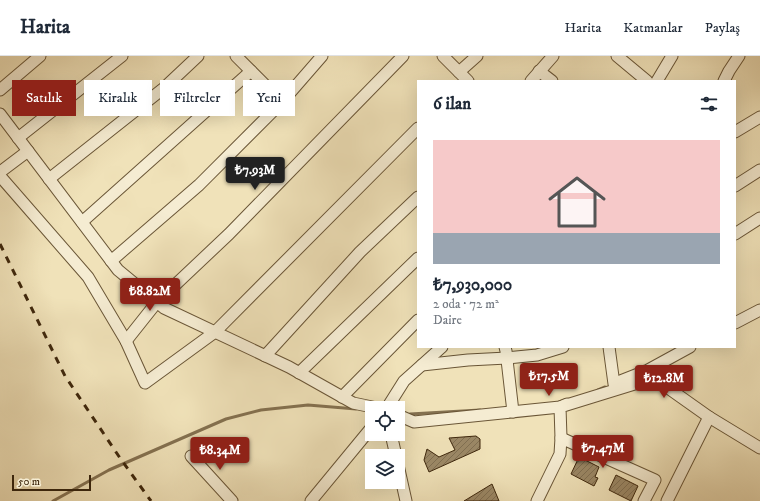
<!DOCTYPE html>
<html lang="tr">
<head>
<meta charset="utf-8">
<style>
	body { margin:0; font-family:"IM FELL DW Pica",serif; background:#f6f6f7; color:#1f2937; height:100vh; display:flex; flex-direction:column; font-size:15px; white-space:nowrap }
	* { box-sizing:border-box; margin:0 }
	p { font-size:13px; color:#747a83 }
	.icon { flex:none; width:22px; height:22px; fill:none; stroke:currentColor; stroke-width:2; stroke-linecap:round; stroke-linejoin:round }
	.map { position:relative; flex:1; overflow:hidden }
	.details { position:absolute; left:417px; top:24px; width:319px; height:268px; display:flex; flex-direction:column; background:#fff; border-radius:0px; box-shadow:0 4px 16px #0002 }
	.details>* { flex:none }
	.top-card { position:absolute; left:12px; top:24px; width:345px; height:36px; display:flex; gap:8px }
	.tools { position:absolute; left:365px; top:345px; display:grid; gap:8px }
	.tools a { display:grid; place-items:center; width:40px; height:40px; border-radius:0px; background:#fff; box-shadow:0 4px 16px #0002; font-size:20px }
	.scale { position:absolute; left:12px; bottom:10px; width:79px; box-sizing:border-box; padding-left:4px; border:2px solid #3e270c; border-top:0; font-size:11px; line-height:14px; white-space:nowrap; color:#3e270c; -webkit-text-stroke:3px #f5ecd2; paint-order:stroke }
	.price { position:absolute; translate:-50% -34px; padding:0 9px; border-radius:4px; background:#8f2418; color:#fff; font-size:13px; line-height:26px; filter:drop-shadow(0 1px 2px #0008) }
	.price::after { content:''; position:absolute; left:50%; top:24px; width:12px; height:9px; margin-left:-6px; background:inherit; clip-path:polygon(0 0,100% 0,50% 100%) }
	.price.current { background:#222; color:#fff }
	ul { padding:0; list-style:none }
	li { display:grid; align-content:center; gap:8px; height:212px; padding:0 16px }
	li span { display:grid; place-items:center; height:124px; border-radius:0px; color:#555 }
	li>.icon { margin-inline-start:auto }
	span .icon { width:72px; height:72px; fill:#fffc; stroke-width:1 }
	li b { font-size:17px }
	h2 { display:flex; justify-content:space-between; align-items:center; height:48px; padding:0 16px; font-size:17px }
	.chip { padding:0 14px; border-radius:0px; background:#fff; box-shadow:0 4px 16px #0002; font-size:14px; line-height:36px }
	.chip.current { background:#8f2418; color:#fff }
	header { display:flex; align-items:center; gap:24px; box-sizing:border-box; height:56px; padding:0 20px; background:#fff; border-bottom:1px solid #e0e1e3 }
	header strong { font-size:19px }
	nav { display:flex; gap:22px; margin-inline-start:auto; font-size:14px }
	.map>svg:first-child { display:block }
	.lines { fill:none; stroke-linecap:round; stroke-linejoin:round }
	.stream { stroke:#847150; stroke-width:3 }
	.building { fill:url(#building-hatch); stroke:#3e270c }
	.minor-casing { stroke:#6a5637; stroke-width:13 }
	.minor { stroke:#f5ecd2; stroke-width:11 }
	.rail { stroke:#3e270c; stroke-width:3; stroke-dasharray:7 7; stroke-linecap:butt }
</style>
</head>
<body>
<header>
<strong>Harita</strong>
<nav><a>Harita</a><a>Katmanlar</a><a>Paylaş</a></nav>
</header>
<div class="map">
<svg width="760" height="445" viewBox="0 0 760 445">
	<defs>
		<pattern id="building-hatch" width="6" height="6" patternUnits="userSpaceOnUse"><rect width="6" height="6" fill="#9b8866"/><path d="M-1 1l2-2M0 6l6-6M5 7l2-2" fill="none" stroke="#806f52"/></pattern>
	</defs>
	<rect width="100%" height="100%" fill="#f0e2b9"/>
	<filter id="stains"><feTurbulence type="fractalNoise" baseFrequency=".005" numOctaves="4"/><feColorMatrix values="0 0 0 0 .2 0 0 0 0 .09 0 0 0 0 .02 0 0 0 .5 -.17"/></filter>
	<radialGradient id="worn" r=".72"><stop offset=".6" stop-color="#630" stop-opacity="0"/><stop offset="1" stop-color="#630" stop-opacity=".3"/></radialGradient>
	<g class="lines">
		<g class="stream">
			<path d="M598 334 605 331"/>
			<path d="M410 358 480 354"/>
			<path d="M53 445 109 414 226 363 261 354 308 349 356 353"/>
		</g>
	</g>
	<g class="building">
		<path d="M476 380 480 383V393L429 416 424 404 427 393 439 401 455 394 449 382Z"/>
		<path d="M579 401 599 411 595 421 598 422 594 430 571 418Z"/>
		<path d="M616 419 638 430 631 445 609 434Z"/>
		<path d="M492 428 499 445H464Z"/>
	</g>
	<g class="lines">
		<g class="minor-casing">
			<g id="minor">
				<path d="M236 0 282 46"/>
				<path d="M443 0 468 25"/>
				<path d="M617 0 647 25"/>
				<path d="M539 15 552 25"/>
				<path d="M459 16 477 0"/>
				<path d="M531 25 553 0"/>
				<path d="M657 25 672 0"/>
				<path d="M724 25 729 15 739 0"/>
				<path d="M0 34 40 0"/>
				<path d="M0 58 118 214 164 252 289 311 353 347 377 352"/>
				<path d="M735 76 760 61"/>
				<path d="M18 82 122 0"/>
				<path d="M0 116 28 95"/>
				<path d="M0 120 88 221 126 285 145 327 215 276 418 72"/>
				<path d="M49 123 164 32 198 0"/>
				<path d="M735 130 760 114"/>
				<path d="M82 166 251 15"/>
				<path d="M735 178 760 162"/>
				<path d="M111 205 199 129 282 46 322 0"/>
				<path d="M735 267 760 254"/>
				<path d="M126 285 157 246 229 178 403 0"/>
				<path d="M505 291 506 295 513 356"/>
				<path d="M609 291 614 328"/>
				<path d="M265 300 360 196 418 141"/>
				<path d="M422 309 468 304 507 302 537 299 563 291"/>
				<path d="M299 317 418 202"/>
				<path d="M615 327 648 314 690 291"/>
				<path d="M342 341 418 264"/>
				<path d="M387 352 404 325 442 291"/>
				<path d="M398 359 414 366 560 351 567 348"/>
				<path d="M391 378 396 400"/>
				<path d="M561 382 655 424 644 445"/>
				<path d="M191 400 232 445"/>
				<path d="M398 409 406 445"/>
				<path d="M311 445 372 371"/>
				<path d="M537 445 560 398 561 382 560 351 654 322 709 361 760 392"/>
				<path d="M667 445 709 361"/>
			</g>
		</g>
		<use href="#minor" class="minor"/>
		<path class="rail" d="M0 188 65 320 120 402 151 445"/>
	</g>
	<rect width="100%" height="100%" filter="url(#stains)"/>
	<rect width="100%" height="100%" fill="url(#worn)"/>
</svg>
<div class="tools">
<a><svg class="icon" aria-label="locate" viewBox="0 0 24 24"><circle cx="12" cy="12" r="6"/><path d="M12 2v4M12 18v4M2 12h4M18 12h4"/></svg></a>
<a><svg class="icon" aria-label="layers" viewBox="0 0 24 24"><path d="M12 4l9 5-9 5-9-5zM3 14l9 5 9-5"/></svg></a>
</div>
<div class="scale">50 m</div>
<b class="price current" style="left:255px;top:135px">₺7.93M</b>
<b class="price" style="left:150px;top:256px">₺8.82M</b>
<b class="price" style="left:549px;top:341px">₺17.5M</b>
<b class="price" style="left:664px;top:343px">₺12.8M</b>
<b class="price" style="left:603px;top:413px">₺7.47M</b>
<b class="price" style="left:220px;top:415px">₺8.34M</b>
<div class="top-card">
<a class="chip current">Satılık</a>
<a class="chip">Kiralık</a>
<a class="chip">Filtreler</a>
<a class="chip">Yeni</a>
</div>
<section class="details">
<h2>6 ilan<svg class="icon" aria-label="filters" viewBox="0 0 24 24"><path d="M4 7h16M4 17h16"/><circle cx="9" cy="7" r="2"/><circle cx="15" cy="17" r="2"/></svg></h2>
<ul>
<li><span style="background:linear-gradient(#f6c9c9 75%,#9aa5b1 0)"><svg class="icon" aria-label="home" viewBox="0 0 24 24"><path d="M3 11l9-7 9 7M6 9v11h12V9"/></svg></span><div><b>₺7,930,000</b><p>2 oda · 72 m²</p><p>Daire</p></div></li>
</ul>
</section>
</div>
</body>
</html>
